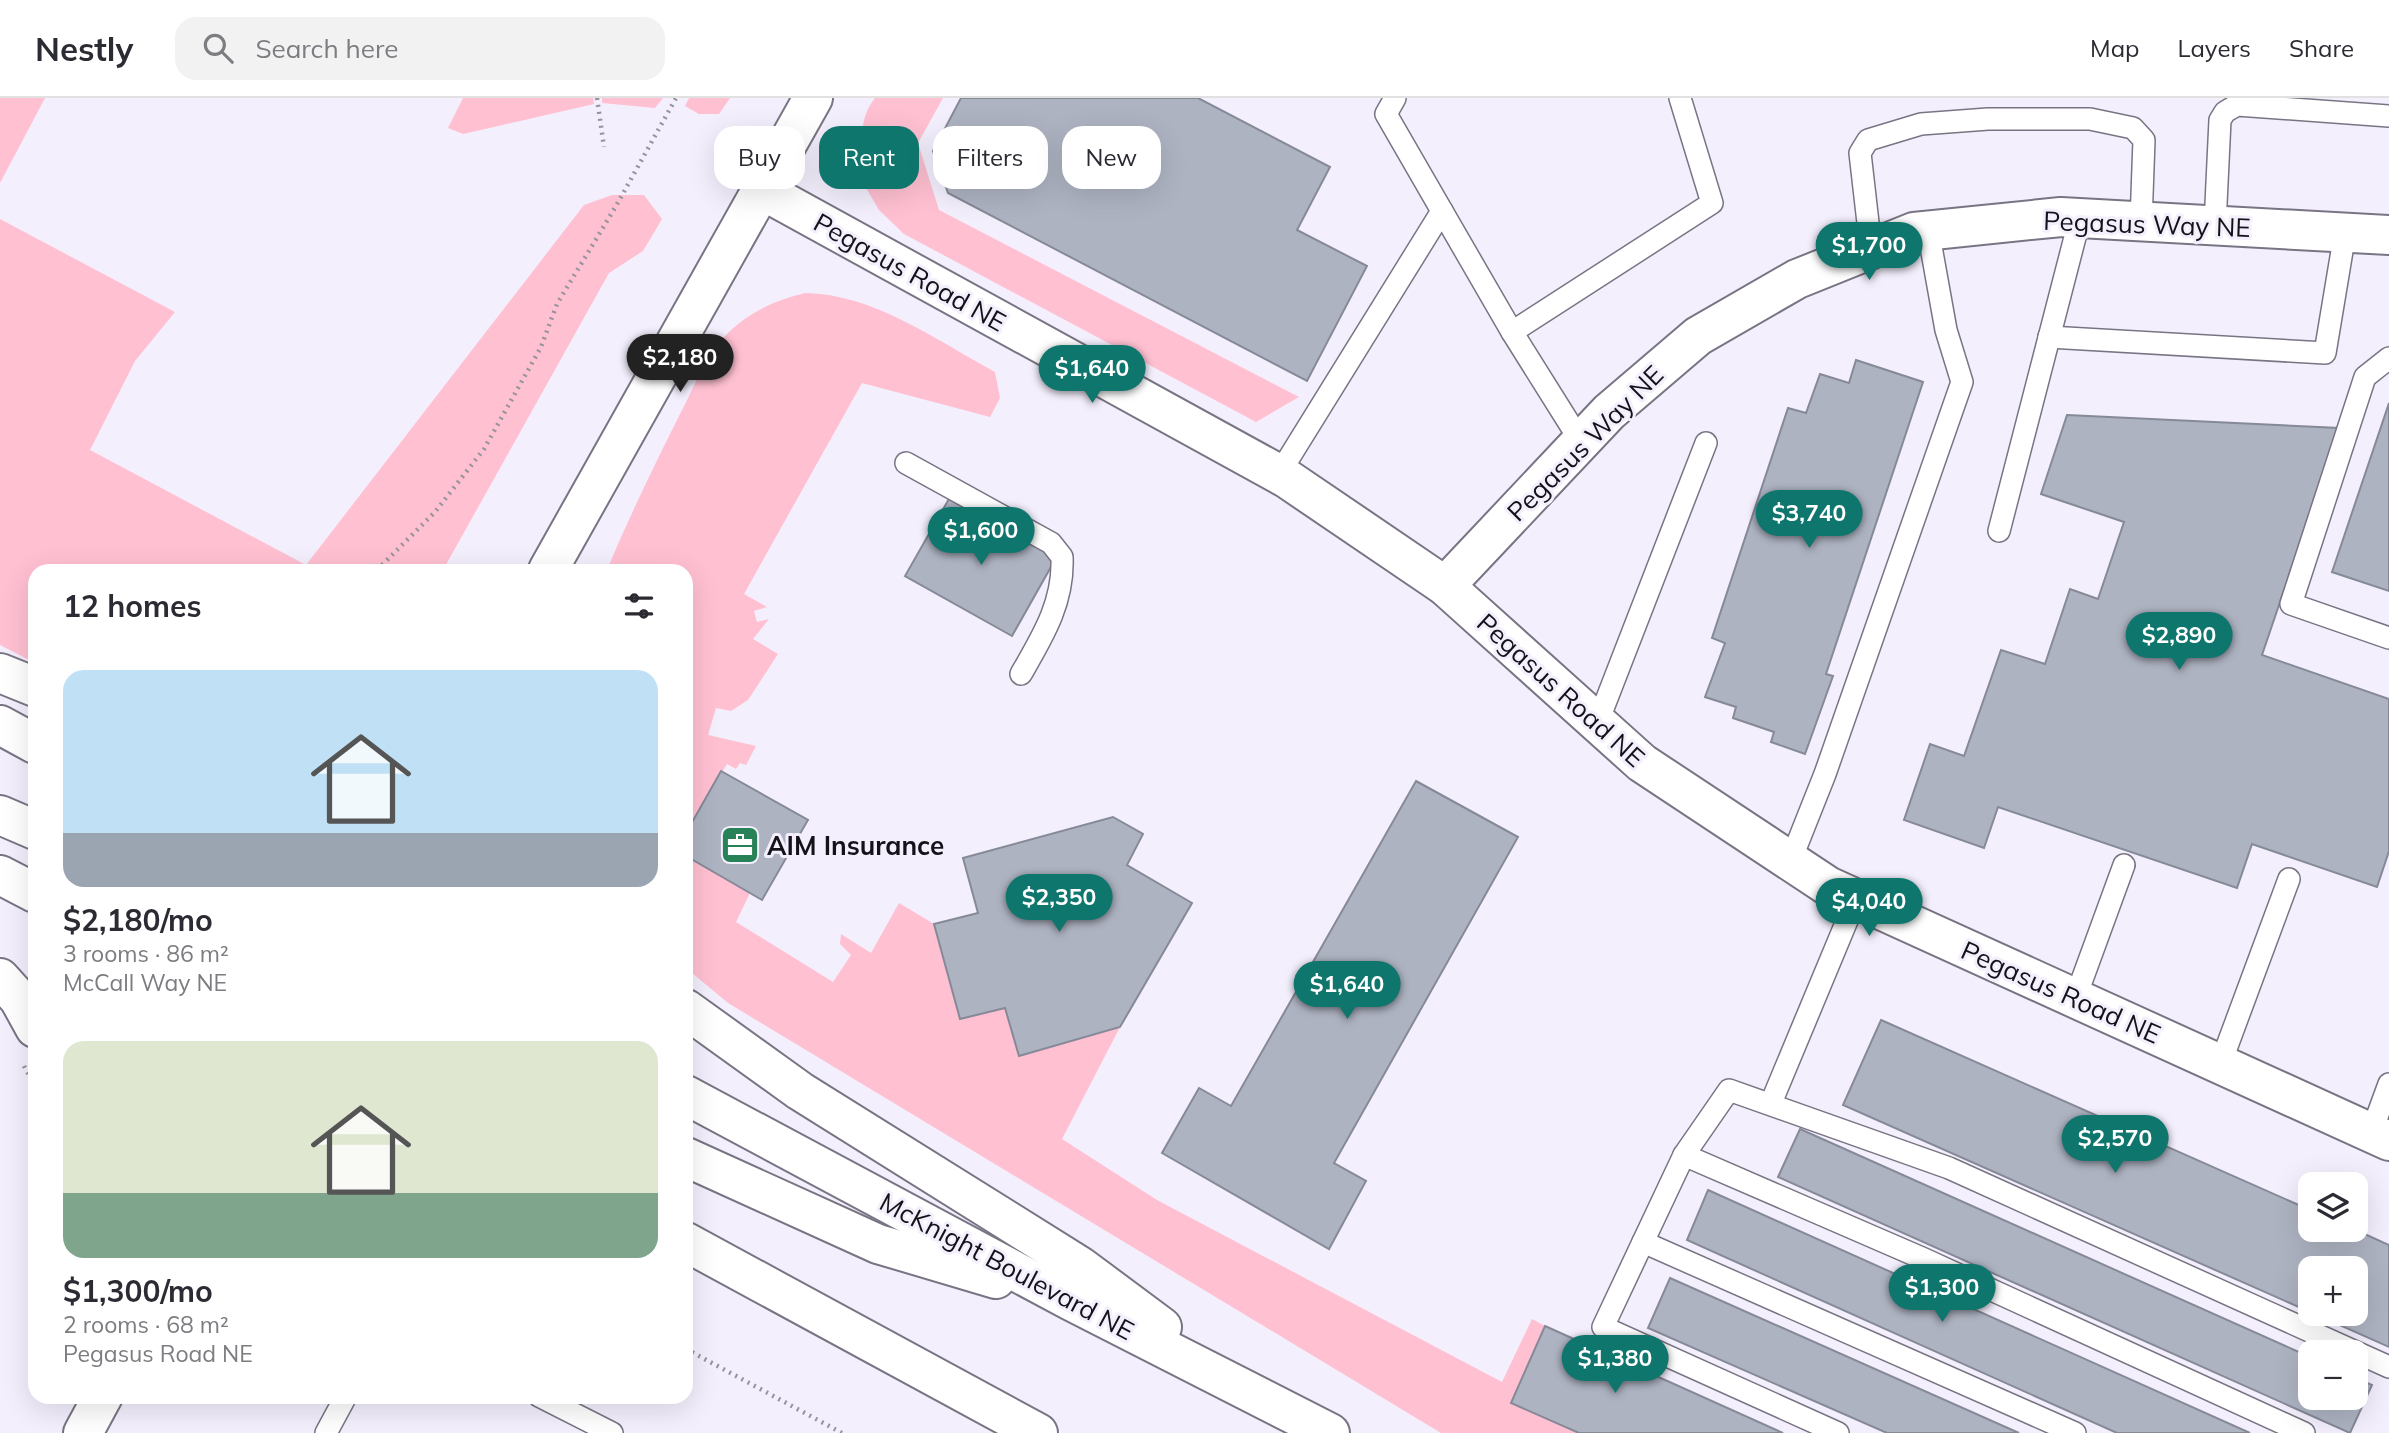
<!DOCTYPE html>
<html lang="en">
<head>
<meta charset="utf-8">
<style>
	body { margin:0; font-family:Mulish,sans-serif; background:#f2f2f3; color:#2b2b33; height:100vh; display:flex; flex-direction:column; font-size:26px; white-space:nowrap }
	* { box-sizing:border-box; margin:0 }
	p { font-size:23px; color:#7c7c81 }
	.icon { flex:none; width:38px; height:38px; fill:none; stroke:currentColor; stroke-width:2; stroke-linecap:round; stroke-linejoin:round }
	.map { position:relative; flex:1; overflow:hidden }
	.side { position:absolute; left:28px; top:466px; width:665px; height:840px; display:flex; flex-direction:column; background:#fff; border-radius:21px; box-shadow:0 7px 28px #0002 }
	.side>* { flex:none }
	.guide { position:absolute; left:714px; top:28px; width:665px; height:63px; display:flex; gap:14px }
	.tools { position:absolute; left:2298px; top:1074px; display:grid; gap:14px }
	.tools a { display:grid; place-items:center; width:70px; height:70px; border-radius:14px; background:#fff; box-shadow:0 7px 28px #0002; font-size:35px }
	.price { position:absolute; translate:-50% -60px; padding:0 16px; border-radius:24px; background:#0f766e; color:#fff; font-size:23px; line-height:46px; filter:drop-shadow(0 2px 4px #0008) }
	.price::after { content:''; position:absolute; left:50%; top:42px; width:21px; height:16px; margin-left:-10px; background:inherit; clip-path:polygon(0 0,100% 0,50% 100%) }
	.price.on { background:#222; color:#fff }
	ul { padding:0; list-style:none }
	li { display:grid; align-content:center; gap:14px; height:371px; padding:0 35px }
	li span { display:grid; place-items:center; height:217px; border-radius:21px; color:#555 }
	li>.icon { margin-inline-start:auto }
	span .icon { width:126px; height:126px; fill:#fffc; stroke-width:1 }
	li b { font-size:30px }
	h2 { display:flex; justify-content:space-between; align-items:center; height:84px; padding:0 35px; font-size:30px }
	.chip { padding:0 24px; border-radius:21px; background:#fff; box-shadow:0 7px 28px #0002; font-size:24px; line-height:63px }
	.chip.on { background:#0f766e; color:#fff }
	header { display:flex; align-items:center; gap:42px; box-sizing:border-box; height:98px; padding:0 35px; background:#fff; border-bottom:2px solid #e1e1e2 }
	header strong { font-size:33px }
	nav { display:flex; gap:38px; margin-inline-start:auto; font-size:24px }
	.search { width:490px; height:63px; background:#f2f2f3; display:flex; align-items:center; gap:18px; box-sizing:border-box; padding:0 24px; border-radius:21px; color:#7c7c81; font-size:26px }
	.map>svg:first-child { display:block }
	.green { fill:#ffc0d2 }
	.building { fill:#aeb3c2; stroke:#858998; stroke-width:2 }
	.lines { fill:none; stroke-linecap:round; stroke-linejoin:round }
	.lane-casing { stroke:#797483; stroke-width:24 }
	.street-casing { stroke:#797483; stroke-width:42 }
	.secondary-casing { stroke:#797483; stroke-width:42 }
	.primary-casing { stroke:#797483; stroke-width:42 }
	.path { stroke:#96939d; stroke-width:4.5; stroke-dasharray:2 5; stroke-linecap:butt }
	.lane { stroke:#fff; stroke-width:21 }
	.street { stroke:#fff; stroke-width:38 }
	.secondary { stroke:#fff; stroke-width:38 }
	.primary { stroke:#fff; stroke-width:38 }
	.labels { text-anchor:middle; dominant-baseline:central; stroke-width:6; stroke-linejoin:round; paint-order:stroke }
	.street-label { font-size:26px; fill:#141218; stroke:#f4effd }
	.poi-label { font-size:26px; font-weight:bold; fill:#141218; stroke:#f4effd; text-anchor:start }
</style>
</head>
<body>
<header>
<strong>Nestly</strong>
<div class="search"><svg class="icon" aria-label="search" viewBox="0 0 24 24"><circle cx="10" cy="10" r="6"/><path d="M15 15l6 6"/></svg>Search here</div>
<nav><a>Map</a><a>Layers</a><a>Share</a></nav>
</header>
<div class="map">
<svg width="2389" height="1335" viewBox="0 0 2389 1335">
	<rect width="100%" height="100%" fill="#f4effd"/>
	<g class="green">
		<path d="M0 0H45L0 85Z"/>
		<path d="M463 0H593L594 6 463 36 448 30Z"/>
		<path d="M602 0H663L655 10 602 5Z"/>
		<path d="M689 0H730L719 16H699L685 8Z"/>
		<path d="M875 0H943L918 45 939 112 1299 299 1256 324 904 136 879 112 862 83 871 79C862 53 856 23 875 0Z"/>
		<path d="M612 97H644L662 121 643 153 609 175 443 472H35V565L0 547V121L175 214 135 263 90 352 306 467 584 107Z"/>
		<path d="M805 195C874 196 936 242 995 274L1000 300 990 319 862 285 744 496 767 509 754 513 757 524 769 521 753 541 778 556 748 602 731 613 716 610 708 637 756 648 746 667 740 665 736 671 727 666 686 735V472H607C629 419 654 368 680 316 694 290 705 259 726 237 747 215 775 202 805 195Z"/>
		<path d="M686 758 750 795 736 824 833 884 851 857 840 846 841 836 871 855 899 805 934 826 960 920 1005 910 1020 958 1120 929 1062 1041 1157 1102 1502 1284 1532 1221 1545 1228 1511 1304 1579 1335H1441L728 905 686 870Z"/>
	</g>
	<g class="building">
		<path d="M961 0H1198L1330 69 1297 132 1367 168 1307 283 948 95 933 53Z"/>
		<path d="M1856 262 1923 284 1826 576 1833 578 1805 656 1771 644 1774 634 1733 620 1736 609 1705 599 1725 545 1712 540 1788 310 1806 315 1820 276 1849 285Z"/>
		<path d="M2389 305V493L2332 474Z"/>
		<path d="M2067 317 2339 330 2262 557 2389 601V753L2377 789 2252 746 2237 790 1998 709 1984 750 1904 722 1930 646 1964 658 2001 552 2045 566 2070 491 2098 501 2124 424 2041 396Z"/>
		<path d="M950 399 1056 460 1012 538 905 478Z"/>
		<path d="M721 673 808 722 762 802 686 758V735Z"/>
		<path d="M1416 683 1518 739 1334 1065 1366 1083 1329 1151 1162 1055 1199 990 1231 1008Z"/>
		<path d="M1113 719 1143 736 1127 767 1192 805 1120 929 1019 958 1005 910 960 921 934 826 978 815 963 760Z"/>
		<path d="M1881 922 2310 1112V1132H2356L2389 1147V1249L2315 1216H2356V1171H2310V1214L1843 1007Z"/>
		<path d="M1800 1031 2310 1259V1300H2356V1280L2372 1287 2350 1335 1778 1079Z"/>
		<path d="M1708 1092 2250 1335H2117L1687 1142Z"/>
		<path d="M1670 1180 2019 1335H1887L1648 1230Z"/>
		<path d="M1545 1228 1783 1335H1579L1511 1305Z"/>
	</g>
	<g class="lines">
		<g class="lane-casing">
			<g id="lane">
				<path d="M1395 0 1386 16 1442 113"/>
				<path d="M2215 127 2220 22 2225 14 2237 7 2389 18"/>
				<path d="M1871 151 1860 55 1868 42 1921 26 1988 21H2090L2133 30 2144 42 2141 124"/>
				<path d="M1512 234 1712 105 1680 0"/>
				<path d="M2049 239 2325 255 2345 135"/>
				<path d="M2389 260 2365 279 2291 506 2389 540"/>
				<path d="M906 365 1051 445 1062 459C1064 504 1043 538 1021 576"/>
				<path d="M1279 376 1442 113 1512 234 1581 344"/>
				<path d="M1999 433 2080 120"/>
				<path d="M1597 626 1706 345"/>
				<path d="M1790 764 1825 676 1962 284 1946 232 1928 132"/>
				<path d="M2075 901 2124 767"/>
				<path d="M2220 967 2289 781"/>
				<path d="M1771 1005 1856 801"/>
				<path d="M2371 1035 2389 986"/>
				<path d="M1684 1057 1924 1161 2304 1335"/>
				<path d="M1643 1144 2075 1335"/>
				<path d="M539 1298 612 1335"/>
				<path d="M326 1335 346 1298"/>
				<path d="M1838 1335 1603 1229 1684 1057 1729 992 1949 1070 2389 1269"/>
			</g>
		</g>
		<g class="street-casing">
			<g id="street">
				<path d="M760 91 1286 380 1445 488 1642 665 1828 788 2389 1043"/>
				<path d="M1445 488 1609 314 1698 238 1797 181 1914 134 2061 119 2389 137"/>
			</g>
		</g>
		<g class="secondary-casing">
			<g id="secondary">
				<path d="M548 472 813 0"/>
				<path d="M83 1335 103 1298"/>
			</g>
		</g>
		<g class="primary-casing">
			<g id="primary">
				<path d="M0 575 35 589"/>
				<path d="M0 627 35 646"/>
				<path d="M0 717 35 732"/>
				<path d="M0 777 35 795"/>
				<path d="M0 880 19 901 35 930"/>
				<path d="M686 911 800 993 1080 1168 1162 1229"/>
				<path d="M686 997 1071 1203 1330 1335"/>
				<path d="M686 1059 878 1146 996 1181"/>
				<path d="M686 1144 1038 1335"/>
			</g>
		</g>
		<g class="path">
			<path d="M597 0 604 49"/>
			<path d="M377 472 435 414 484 351 541 249 557 206 616 108 676 0"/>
			<path d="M24 968 35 988"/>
			<path d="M686 1251 842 1335"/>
		</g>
		<use href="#lane" class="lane"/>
		<use href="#street" class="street"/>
		<use href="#secondary" class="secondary"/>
		<use href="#primary" class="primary"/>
	</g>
	<defs>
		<g id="office-square" transform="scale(2.0125)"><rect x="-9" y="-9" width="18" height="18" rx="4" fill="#288257" stroke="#f4effd"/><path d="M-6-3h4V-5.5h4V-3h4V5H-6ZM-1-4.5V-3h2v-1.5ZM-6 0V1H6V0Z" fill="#fff"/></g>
	</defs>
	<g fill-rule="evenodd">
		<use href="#office-square" x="740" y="747"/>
	</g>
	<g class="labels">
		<g class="street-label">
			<text transform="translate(2147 126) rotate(2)">Pegasus Way NE</text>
			<text transform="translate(910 174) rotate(29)">Pegasus Road NE</text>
			<text transform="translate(1585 345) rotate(-45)">Pegasus Way NE</text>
			<text transform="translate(1561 592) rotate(42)">Pegasus Road NE</text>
			<text transform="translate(2061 894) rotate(24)">Pegasus Road NE</text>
			<text transform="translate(1007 1168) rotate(28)">McKnight Boulevard NE</text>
		</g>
		<g class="poi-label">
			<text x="767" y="747">AIM Insurance</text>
		</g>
	</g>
</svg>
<div class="tools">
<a><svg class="icon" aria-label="layers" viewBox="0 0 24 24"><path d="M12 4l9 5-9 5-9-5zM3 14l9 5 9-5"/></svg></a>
<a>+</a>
<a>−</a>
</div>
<b class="price" style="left:1869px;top:184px">$1,700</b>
<b class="price on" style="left:680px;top:296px">$2,180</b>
<b class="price" style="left:1092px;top:307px">$1,640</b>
<b class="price" style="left:1809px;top:452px">$3,740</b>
<b class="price" style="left:981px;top:469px">$1,600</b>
<b class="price" style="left:2179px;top:574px">$2,890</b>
<b class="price" style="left:1059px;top:836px">$2,350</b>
<b class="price" style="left:1869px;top:840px">$4,040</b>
<b class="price" style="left:1347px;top:923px">$1,640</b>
<b class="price" style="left:2115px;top:1077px">$2,570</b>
<b class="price" style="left:1942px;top:1226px">$1,300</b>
<b class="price" style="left:1615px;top:1297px">$1,380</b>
<div class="guide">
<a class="chip">Buy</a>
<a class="chip on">Rent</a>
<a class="chip">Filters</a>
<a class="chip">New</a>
</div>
<section class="side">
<h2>12 homes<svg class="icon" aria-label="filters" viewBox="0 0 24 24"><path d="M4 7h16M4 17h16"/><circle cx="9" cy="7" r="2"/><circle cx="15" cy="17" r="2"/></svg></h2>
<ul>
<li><span style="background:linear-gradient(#bfe0f5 75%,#9aa5b1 0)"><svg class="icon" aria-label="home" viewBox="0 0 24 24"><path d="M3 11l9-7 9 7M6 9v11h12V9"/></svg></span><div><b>$2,180/mo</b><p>3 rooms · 86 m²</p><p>McCall Way NE</p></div></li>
<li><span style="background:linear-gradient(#dfe7d0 70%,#7fa58c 0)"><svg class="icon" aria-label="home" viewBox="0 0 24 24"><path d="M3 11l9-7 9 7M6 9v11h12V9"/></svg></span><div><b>$1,300/mo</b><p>2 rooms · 68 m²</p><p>Pegasus Road NE</p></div></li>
</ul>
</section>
</div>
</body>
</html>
